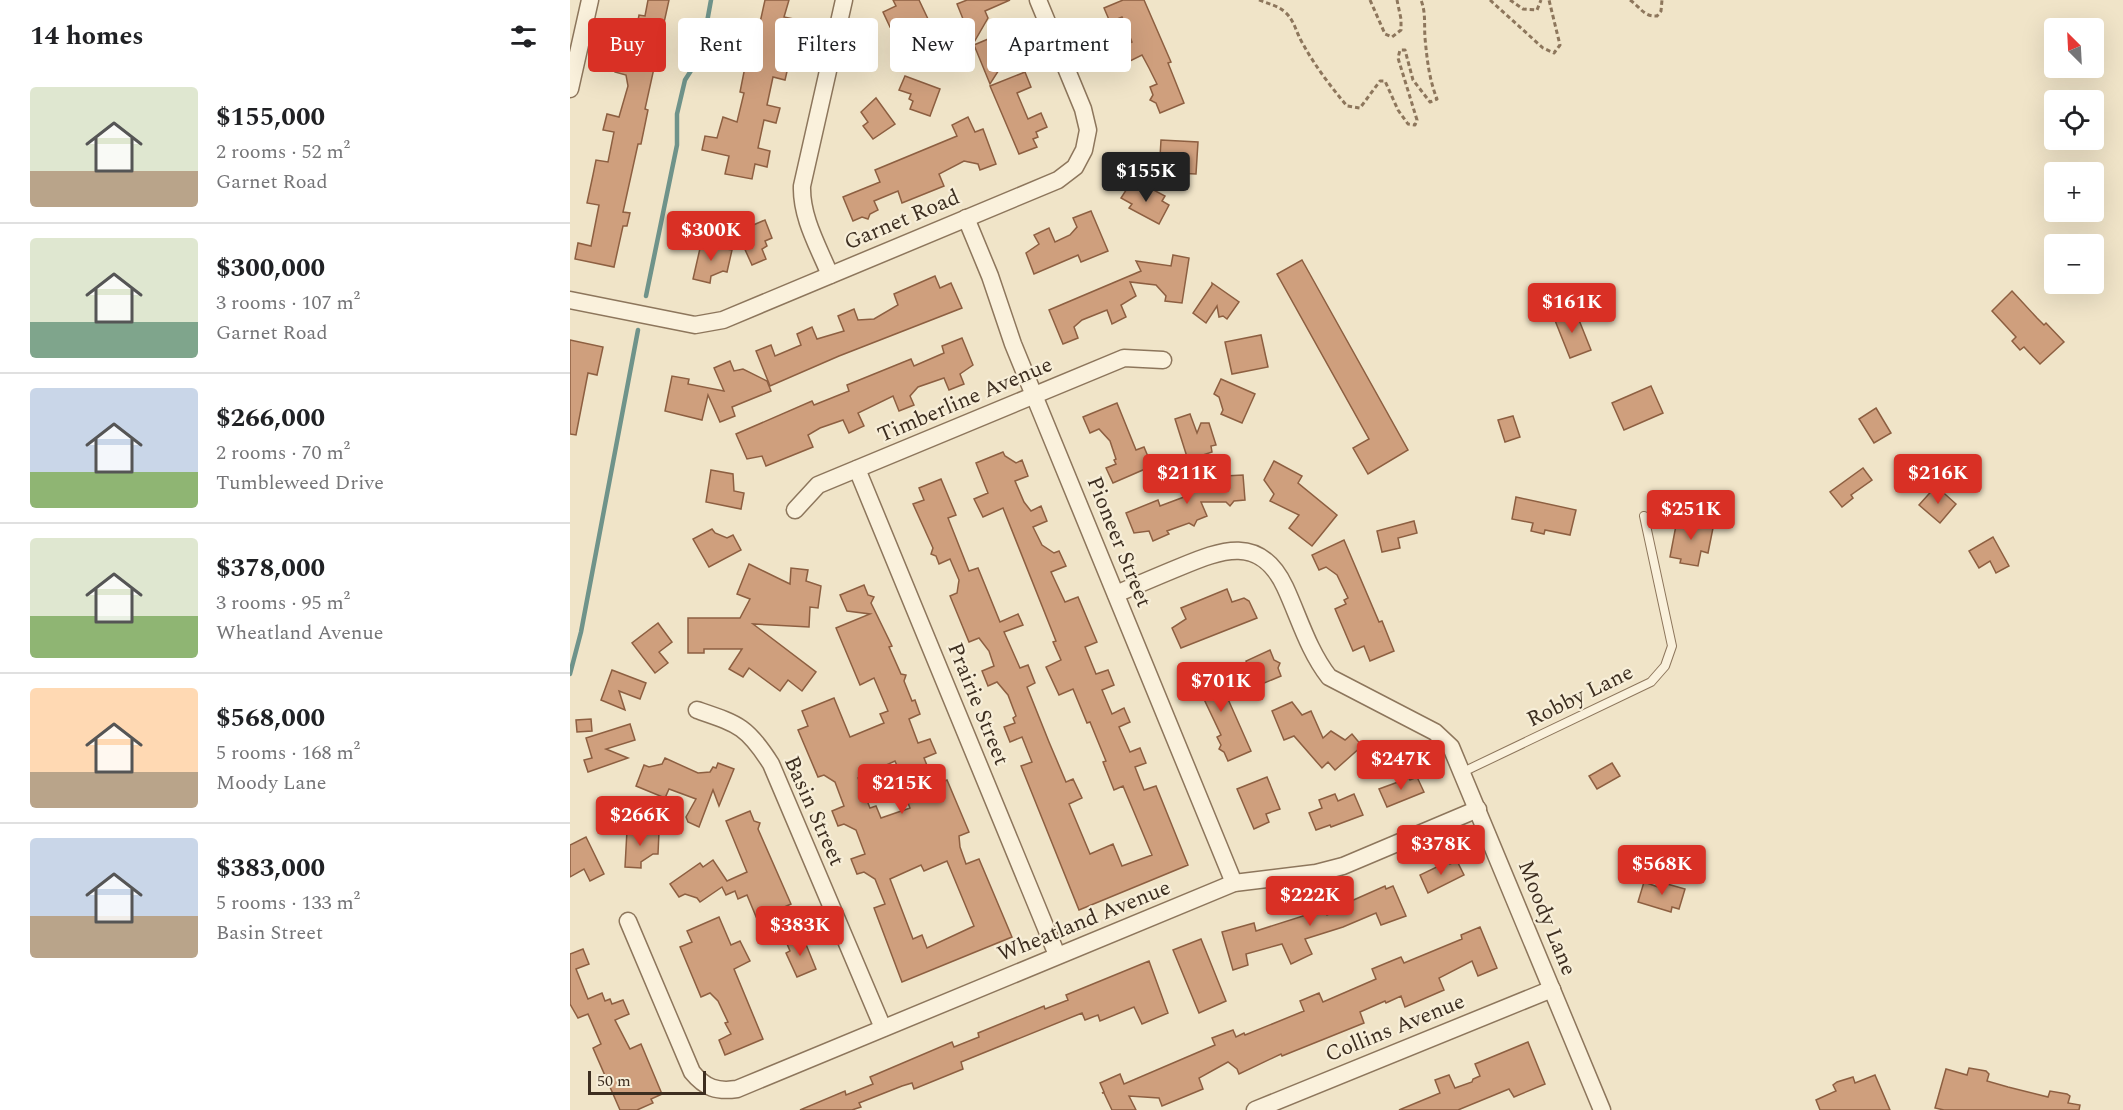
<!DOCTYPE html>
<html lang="en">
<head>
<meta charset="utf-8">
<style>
	body { margin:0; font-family:Spectral,serif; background:#f6f6f6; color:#202124; height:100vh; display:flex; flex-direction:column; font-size:22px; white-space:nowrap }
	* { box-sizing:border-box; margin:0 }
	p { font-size:20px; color:#757577 }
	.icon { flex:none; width:33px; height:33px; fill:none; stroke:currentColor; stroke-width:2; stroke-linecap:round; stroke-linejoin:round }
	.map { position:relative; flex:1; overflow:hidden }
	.panel { display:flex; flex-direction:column; background:#fff; width:570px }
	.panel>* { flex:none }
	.banner { position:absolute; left:18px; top:18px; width:570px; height:54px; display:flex; gap:12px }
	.needle { width:39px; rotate:336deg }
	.buttons { position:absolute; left:1474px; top:18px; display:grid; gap:12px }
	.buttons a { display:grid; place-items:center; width:60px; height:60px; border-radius:6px; background:#fff; box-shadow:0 6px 24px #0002; font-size:30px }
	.scale { position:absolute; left:18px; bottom:15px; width:118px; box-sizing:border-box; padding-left:6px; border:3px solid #3d2e20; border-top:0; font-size:16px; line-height:21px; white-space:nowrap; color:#3d2e20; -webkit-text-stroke:4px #f7eed8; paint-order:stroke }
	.price { position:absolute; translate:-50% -51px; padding:0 14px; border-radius:6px; background:#d93025; color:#fff; font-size:20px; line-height:39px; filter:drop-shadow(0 2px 3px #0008) }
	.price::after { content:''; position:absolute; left:50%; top:36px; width:18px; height:14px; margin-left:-9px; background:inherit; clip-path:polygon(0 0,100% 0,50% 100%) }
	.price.current { background:#222; color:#fff }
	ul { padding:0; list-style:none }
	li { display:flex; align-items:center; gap:18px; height:150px; padding:0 30px }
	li+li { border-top:2px solid #e0e0e0 }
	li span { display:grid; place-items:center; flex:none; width:168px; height:120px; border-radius:6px; color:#555 }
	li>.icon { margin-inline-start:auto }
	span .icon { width:72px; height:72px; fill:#fffc; stroke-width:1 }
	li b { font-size:26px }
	h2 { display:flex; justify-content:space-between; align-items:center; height:72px; padding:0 30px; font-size:26px }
	.pill { padding:0 21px; border-radius:6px; background:#fff; box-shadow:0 6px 24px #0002; font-size:21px; line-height:54px }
	.pill.current { background:#d93025; color:#fff }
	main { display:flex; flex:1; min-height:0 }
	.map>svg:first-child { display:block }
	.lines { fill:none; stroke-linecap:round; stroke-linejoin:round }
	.stream { stroke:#6f938a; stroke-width:4.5 }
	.building { fill:#cf9f7d; stroke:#8d5f41; stroke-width:1.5; fill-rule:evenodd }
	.lane-casing { stroke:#8d765c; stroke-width:10 }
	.street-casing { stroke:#8d765c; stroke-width:19 }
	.path { stroke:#8d765c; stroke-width:3; stroke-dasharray:4.5 3; stroke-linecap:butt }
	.lane { stroke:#faf1dc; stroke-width:8 }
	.street { stroke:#faf1dc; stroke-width:16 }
	.labels { text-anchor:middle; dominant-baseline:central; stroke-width:4.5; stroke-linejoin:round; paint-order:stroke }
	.street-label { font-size:22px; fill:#3d2e20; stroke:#f7eed8 }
</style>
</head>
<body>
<main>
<section class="panel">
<h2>14 homes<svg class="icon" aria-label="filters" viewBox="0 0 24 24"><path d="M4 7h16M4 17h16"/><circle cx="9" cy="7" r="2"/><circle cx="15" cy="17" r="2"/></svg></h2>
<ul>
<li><span style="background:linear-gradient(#dfe7d0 70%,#b9a48a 0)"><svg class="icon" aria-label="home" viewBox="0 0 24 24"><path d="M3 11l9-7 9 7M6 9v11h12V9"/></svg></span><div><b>$155,000</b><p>2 rooms · 52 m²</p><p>Garnet Road</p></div></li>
<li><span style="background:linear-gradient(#dfe7d0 70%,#7fa58c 0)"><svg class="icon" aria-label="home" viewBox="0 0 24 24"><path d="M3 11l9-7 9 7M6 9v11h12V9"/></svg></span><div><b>$300,000</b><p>3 rooms · 107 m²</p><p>Garnet Road</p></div></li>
<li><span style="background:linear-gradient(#c9d6e8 70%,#8fb573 0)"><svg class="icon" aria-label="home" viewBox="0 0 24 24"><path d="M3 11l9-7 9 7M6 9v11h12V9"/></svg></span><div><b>$266,000</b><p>2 rooms · 70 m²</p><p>Tumbleweed Drive</p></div></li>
<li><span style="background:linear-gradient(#dfe7d0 65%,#8fb573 0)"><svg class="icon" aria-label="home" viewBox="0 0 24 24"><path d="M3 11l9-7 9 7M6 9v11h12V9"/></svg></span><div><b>$378,000</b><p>3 rooms · 95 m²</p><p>Wheatland Avenue</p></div></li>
<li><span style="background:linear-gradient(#ffd9b3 70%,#b9a48a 0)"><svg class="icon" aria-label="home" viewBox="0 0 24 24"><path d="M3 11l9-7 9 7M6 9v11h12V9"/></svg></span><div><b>$568,000</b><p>5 rooms · 168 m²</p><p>Moody Lane</p></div></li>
<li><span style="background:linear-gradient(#c9d6e8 65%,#b9a48a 0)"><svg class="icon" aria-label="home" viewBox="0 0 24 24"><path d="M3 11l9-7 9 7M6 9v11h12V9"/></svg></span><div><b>$383,000</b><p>5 rooms · 133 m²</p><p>Basin Street</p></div></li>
</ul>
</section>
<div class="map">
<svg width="1553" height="1110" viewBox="0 0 1553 1110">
	<rect width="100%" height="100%" fill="#f0e4c8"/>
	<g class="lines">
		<g class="stream">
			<path d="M76 296 107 145V114L115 80 131 55 141 0"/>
			<path d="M0 674 11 632 68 330"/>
		</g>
	</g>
	<g class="building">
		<path d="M78 0H99L75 109 78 110 71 144H68L53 212 60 213 57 226H53L44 267 5 259 8 243 21 246 29 205 17 203 23 175 26 160 38 162 44 132 33 130 37 114 49 117 58 86 56 75 45 72 55 29 66 31 69 15 75 16Z"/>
		<path d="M195 0H219L214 17 229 20 225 36 213 33 207 61 219 63 215 80 203 77 197 105 210 108 206 123 194 120 188 148 200 151 197 167 185 164 182 179 155 174 159 156 132 150 135 136 147 138 153 117 167 122 174 93 170 92 175 67 180 68Z"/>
		<path d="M323 0H349L358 19 354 20 362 57 336 64 326 24 320 27 313 12 326 6Z"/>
		<path d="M397 0H440L415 11 418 18 403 44 387 4Z"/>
		<path d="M553 0H574L601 62 598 63 614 103 590 113 586 103 580 100 583 95 580 87 587 84 579 68 572 55 560 61 553 46 562 42 552 17 540 22 534 8Z"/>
		<path d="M437 31 444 47 432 52 436 59 420 84 404 45Z"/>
		<path d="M455 72 461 87 447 93 458 119 471 113 477 127 466 132 468 137 463 139 467 147 449 154 420 86Z"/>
		<path d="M335 76 370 89 360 116 340 109 343 101 339 99 341 94 329 90Z"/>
		<path d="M306 98 325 124 303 139 293 126 298 122 291 112Z"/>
		<path d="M398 117 405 132 413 129 426 164 410 170 408 164 394 161 369 174 374 186 332 203 328 191 304 201 308 210 300 214 298 219 292 217 283 221 273 197 310 182 305 170 387 136 382 125Z"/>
		<path d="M591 140 628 142 626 174 605 173 602 158 590 157Z"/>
		<path d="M560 184 577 194 580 188 595 196 592 201 599 205 589 224 559 208 562 204 551 198Z"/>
		<path d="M521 211 538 251 511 262 508 255 506 256 464 274 456 253 469 244 464 235 479 228 485 242 500 235 507 227 503 218Z"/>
		<path d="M195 220 202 238 195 241 197 246 192 249 196 259 182 265 167 232Z"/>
		<path d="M131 244 162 250 157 272 153 271 141 276 140 283 123 279Z"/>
		<path d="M603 255 619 258 612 303 595 301 596 296 586 285 560 282 566 296 551 305 556 317 542 324 537 310 512 320 504 327 508 338 493 344 479 310 571 271 566 261 601 266Z"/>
		<path d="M732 260 838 450 798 474 783 448 799 439 707 274Z"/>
		<path d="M365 276 370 288 381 283 392 308 269 356 200 386 186 351 201 345 205 356 231 345 227 334 242 327 247 339 274 331 268 316 284 309 288 320 304 319 328 305 324 294Z"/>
		<path d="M642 283 669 302 657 319 653 316 649 317 647 306 636 323 623 313 642 285Z"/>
		<path d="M1442 291 1467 318 1474 325 1476 323 1494 342 1470 364 1454 347 1450 350 1442 341 1446 337 1422 311Z"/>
		<path d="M1005 310 1021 350 1000 358 984 318Z"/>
		<path d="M691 335 698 367 662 374 655 342Z"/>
		<path d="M392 338 403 365 390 374 394 384 379 390 374 378 348 387 340 396 344 405 329 411 323 396 288 413 294 426 279 433 273 420 250 428 238 435 243 447 196 466 192 456 177 459 166 434 242 401 244 405 279 391 277 385 341 359 344 366 374 353 372 346Z"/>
		<path d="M0 340 33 347 27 375 18 373 6 435 0 434Z"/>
		<path d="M160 361 164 371 173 369 197 381 201 391 162 407 165 416 150 422 138 395 132 420 95 411 102 376 119 379 118 384 154 391 144 368Z"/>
		<path d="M651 379 685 394 672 423 651 414 653 410 649 397 644 394Z"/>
		<path d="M1081 386 1093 413 1054 430 1042 403Z"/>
		<path d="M547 403 566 450 574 447 582 466 543 483 536 468 546 464 544 460 546 459 540 441 529 429 520 433 513 417Z"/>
		<path d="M1306 408 1321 433 1304 443 1289 419Z"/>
		<path d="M620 414 627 433 631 423H639L646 445 641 446 642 452 618 460 605 419Z"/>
		<path d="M943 416 950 437 935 442 928 420Z"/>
		<path d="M433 452 435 456 446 463 452 460 458 476 445 481 454 502 461 511 471 506 477 521 463 527 472 545 484 553 489 551 496 566 481 572 495 602 508 597 527 642 515 647 526 674 538 670 544 685 532 690 542 714 554 708 560 722 549 727 560 752 570 748 576 763 565 767 574 790 586 786 618 865 509 910 451 766 462 762 452 737 440 742 434 727 445 723 443 718 446 716 438 695 427 682 418 686 412 671 424 666 419 651 409 638 399 642 380 596 387 593 389 580 380 559 369 564 366 556 361 554 363 548 343 504 354 500 349 488 371 479 386 515 378 518 399 571 408 568 430 622 448 614 453 625 434 632 450 668 458 665 465 683 457 687 479 742 496 782 503 779 512 798 499 804 520 854 543 844 552 866 582 855 553 786 544 790 533 762 536 761 520 722 517 723 503 689 489 695 476 667 491 660 483 642 486 641 433 508 413 517 404 499 418 493 406 463Z"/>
		<path d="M704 461 732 476 728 483 767 515 742 546 719 528 729 515 700 501 704 494 694 480Z"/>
		<path d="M1293 468 1302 480 1281 495 1283 498 1272 507 1260 492Z"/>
		<path d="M141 470 163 474 164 491 174 493 171 509 136 502Z"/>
		<path d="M673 475 675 500 664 501 660 506 656 502H631L637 516 627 520 624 526 619 523 597 531 599 534 583 541 579 531 564 533 556 513 588 500 590 506 622 494 616 478Z"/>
		<path d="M1366 486 1386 504 1370 523 1349 505Z"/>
		<path d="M946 497 1006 510 1000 535 975 530 974 534 961 531 963 523 942 519Z"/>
		<path d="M1114 515 1130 518 1129 525 1143 528 1138 553 1131 551 1128 566 1110 563 1111 559 1100 557 1107 520 1113 522Z"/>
		<path d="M844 521 847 533 828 538 830 548 812 552 807 531Z"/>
		<path d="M142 529 145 533 157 538 163 535 171 550 139 567 123 539Z"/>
		<path d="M1423 537 1439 566 1426 573 1420 561 1409 568 1399 551Z"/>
		<path d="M774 540 809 622 812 621 824 651 800 661 794 646 783 651 765 609 776 604 774 600 778 598 767 575 756 567 749 570 742 555Z"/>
		<path d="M179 564 220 584 221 568 238 570 236 581 251 586 248 608 240 607 239 627 183 624 246 672 232 691 218 680 210 691 179 668 173 677 159 669 172 649H134V653H118V618H170L180 599 167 594Z"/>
		<path d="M294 585 298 595 304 597 301 603 322 646 319 647 331 674 336 675 334 681 342 701 345 700 350 714 339 719 348 743 360 739 366 753 354 758 365 785 377 780 399 832 389 836 390 847 396 864 409 859 442 937 332 982 304 908 315 904 305 879 294 872 287 874 281 859 295 854 286 830 274 824 268 826 262 811 274 806 265 782 254 775 248 777 228 730 238 726 232 711 264 698 280 737 314 723 310 714 318 711 304 678 290 685 266 628 300 614 277 611 270 595ZM325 761 340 796 336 798 340 808 311 818 306 806 300 808 288 778ZM377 861 404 926 357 948 352 935 343 939 320 879 351 865 354 871Z"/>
		<path d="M657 589 662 602 674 598 679 601 687 618 611 648 602 628 616 619 611 608Z"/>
		<path d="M88 623 102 642 89 652 98 663 85 673 62 643Z"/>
		<path d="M700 650 704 660 710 663 708 668 711 676 687 686 676 661Z"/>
		<path d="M642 663 681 751 658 761 654 752 649 749 651 745 647 737 651 735 621 672Z"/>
		<path d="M42 670 76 683 70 699 49 691 55 710 31 700Z"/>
		<path d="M722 702 732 715 741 711 753 738 761 731 775 740 782 734 792 746 765 770 758 762 752 768 724 736 714 740 702 711Z"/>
		<path d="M21 719 22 731 7 732 6 720Z"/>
		<path d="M60 724 65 740 36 749 58 758 18 772 14 760 22 758 16 738Z"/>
		<path d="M95 758 128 773 140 772 143 767 146 768 148 763 164 769 149 806 143 790 129 827 118 822 116 817 126 799 99 789 95 798 66 786 74 765 79 767 92 764Z"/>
		<path d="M1042 763 1050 776 1027 789 1019 776Z"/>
		<path d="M697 777 710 809 696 814 699 822 684 829 667 789Z"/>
		<path d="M847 777 854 792 817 807 809 789 839 778 840 780Z"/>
		<path d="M765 794 768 801 784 794 793 815 761 827 760 825 746 830 739 813 752 808 749 800Z"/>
		<path d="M180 811 184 821 190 823 188 829 221 904 210 909 212 914 207 916 210 923 192 931 177 895 168 899 165 891 156 895 152 887 130 902 127 898 115 894 109 897 100 884 130 863 133 867 143 860 157 881 177 872 156 821Z"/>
		<path d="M57 830 89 832 88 854H83L71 862V868L55 867Z"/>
		<path d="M16 837 34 874 20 881 14 869 0 877V845Z"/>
		<path d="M879 861 880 864 887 861 894 875 858 893 850 875Z"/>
		<path d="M1074 882 1088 887 1090 882 1115 889 1109 909 1102 907 1101 912 1068 902Z"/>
		<path d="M815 886 816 889 823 886 836 916 811 925 806 913 773 927 735 939 742 954 721 964 712 944 676 954 678 965 663 970 652 932 684 923 686 931 755 909 757 915 780 905 779 902Z"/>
		<path d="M149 917 161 945 170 941 180 961 164 969 193 1039 155 1055 149 1040 161 1034 155 1023 158 1022 148 1001 140 993 131 997 110 947 122 942 117 931Z"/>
		<path d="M910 927 927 968 908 976 902 961 869 978 874 990 835 1007 831 996 816 1003 815 1001 790 1012 794 1023 712 1056 711 1054 669 1074 667 1069 658 1062 629 1078 633 1089 592 1106 589 1098 559 1096 566 1110H542L534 1093H532L534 1092 530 1083 550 1074 554 1084 645 1045 642 1038 663 1030 666 1037 674 1033 675 1035 734 1011 730 1001 749 993 753 1002 806 979 802 969 831 957 834 963 892 939 891 935Z"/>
		<path d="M233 937 246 969 227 977 216 953 220 951 217 944Z"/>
		<path d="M631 939 656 1001 629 1013 603 950Z"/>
		<path d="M13 949 19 964 6 969 18 999 32 993 35 1001 40 999 42 1004 53 1000 59 1014 45 1020 60 1049 71 1044 92 1094 81 1099 83 1103 67 1110H50L23 1048 31 1044 18 1014 8 1018 0 1004V954Z"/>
		<path d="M579 961 598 1013 572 1024 564 1007 530 1021 528 1015 515 1020 512 1013 391 1062 393 1069 344 1089 342 1083 332 1086 289 1103 291 1107 282 1110H230L275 1091 276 1095 303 1084 300 1077 307 1074 382 1042 384 1047 409 1037 408 1033 474 1006 475 1009 498 1000 496 995Z"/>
		<path d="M958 1042 975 1084 944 1097 939 1089 888 1110H829L870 1093 865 1080 879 1075 885 1088 902 1082 903 1079 910 1076 905 1064Z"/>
		<path d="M1399 1068 1416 1071 1419 1074 1417 1081 1438 1087 1478 1097 1480 1091 1497 1094 1500 1096 1498 1103 1510 1105 1509 1110H1374L1365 1108 1376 1069 1397 1075Z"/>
		<path d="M1305 1075 1320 1110H1250L1246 1100 1266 1091 1263 1085 1267 1082 1283 1077 1285 1083Z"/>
	</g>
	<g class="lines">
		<g class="lane-casing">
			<path id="lane" d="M893 772 1081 682 1095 666 1102 646 1074 516"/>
		</g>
		<g class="street-casing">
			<g id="street">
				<path d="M0 89 20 0"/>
				<path d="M396 218 420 276 443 344 664 883"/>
				<path d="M260 275C248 246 231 217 232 186L274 0"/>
				<path d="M0 300 125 325 153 320 488 180 505 167 514 150 518 130 513 109 468 0"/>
				<path d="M287 469 487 955"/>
				<path d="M225 510 248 485 554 358 593 360"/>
				<path d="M546 594C567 585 588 576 610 567 651 550 690 534 715 587 729 617 738 650 759 677L865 732 881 747 1032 1110"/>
				<path d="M127 710C168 724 177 726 201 764L313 1028"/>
				<path d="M58 921 122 1072C135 1088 147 1092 167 1089L664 883 746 873 773 866 908 809"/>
				<path d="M685 1110 982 989"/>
			</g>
		</g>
		<g class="path">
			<path d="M689 0C698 4 707 5 715 12 725 21 726 33 733 44 745 66 761 87 777 106L790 108 810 81H815L828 110 838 124 845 125 847 120 828 58 830 50H835L843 80 860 102 867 99C859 79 857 59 855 38 854 24 856 13 851 0"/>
			<path d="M800 0 815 34 822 37 831 30V19L827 0"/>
			<path d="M920 0 973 48 984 53 990 45 979 0"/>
			<path d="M940 0 953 9 967 10 971 0"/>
			<path d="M1060 0C1070 7 1074 17 1087 16L1091 11 1092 0"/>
		</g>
		<use href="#lane" class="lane"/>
		<use href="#street" class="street"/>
	</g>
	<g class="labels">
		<g class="street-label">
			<text transform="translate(332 220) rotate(-23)">Garnet Road</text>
			<text transform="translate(395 400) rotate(-23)">Timberline Avenue</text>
			<text transform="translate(549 542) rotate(68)">Pioneer Street</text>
			<text transform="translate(1010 696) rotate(-26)">Robby Lane</text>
			<text transform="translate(408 704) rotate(68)">Prairie Street</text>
			<text transform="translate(244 811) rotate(66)">Basin Street</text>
			<text transform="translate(977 918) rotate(68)">Moody Lane</text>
			<text transform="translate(514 921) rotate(-22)">Wheatland Avenue</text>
			<text transform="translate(825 1028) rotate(-22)">Collins Avenue</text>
		</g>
	</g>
</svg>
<div class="buttons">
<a><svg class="needle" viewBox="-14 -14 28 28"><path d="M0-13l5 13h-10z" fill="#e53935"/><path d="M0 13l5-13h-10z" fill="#757577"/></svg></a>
<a><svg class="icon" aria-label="locate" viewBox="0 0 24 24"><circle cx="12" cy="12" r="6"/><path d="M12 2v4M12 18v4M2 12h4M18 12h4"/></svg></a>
<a>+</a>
<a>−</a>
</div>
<div class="scale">50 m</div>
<b class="price current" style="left:576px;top:203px">$155K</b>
<b class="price" style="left:141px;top:262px">$300K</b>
<b class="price" style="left:1002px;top:334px">$161K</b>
<b class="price" style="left:617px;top:505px">$211K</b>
<b class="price" style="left:1368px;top:505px">$216K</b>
<b class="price" style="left:1121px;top:541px">$251K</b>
<b class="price" style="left:651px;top:713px">$701K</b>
<b class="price" style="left:831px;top:791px">$247K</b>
<b class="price" style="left:332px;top:815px">$215K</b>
<b class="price" style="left:70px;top:847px">$266K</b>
<b class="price" style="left:871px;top:876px">$378K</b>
<b class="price" style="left:1092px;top:896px">$568K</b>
<b class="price" style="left:740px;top:927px">$222K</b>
<b class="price" style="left:230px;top:957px">$383K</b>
<div class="banner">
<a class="pill current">Buy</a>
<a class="pill">Rent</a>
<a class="pill">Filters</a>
<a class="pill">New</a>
<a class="pill">Apartment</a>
</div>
</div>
</main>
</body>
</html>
